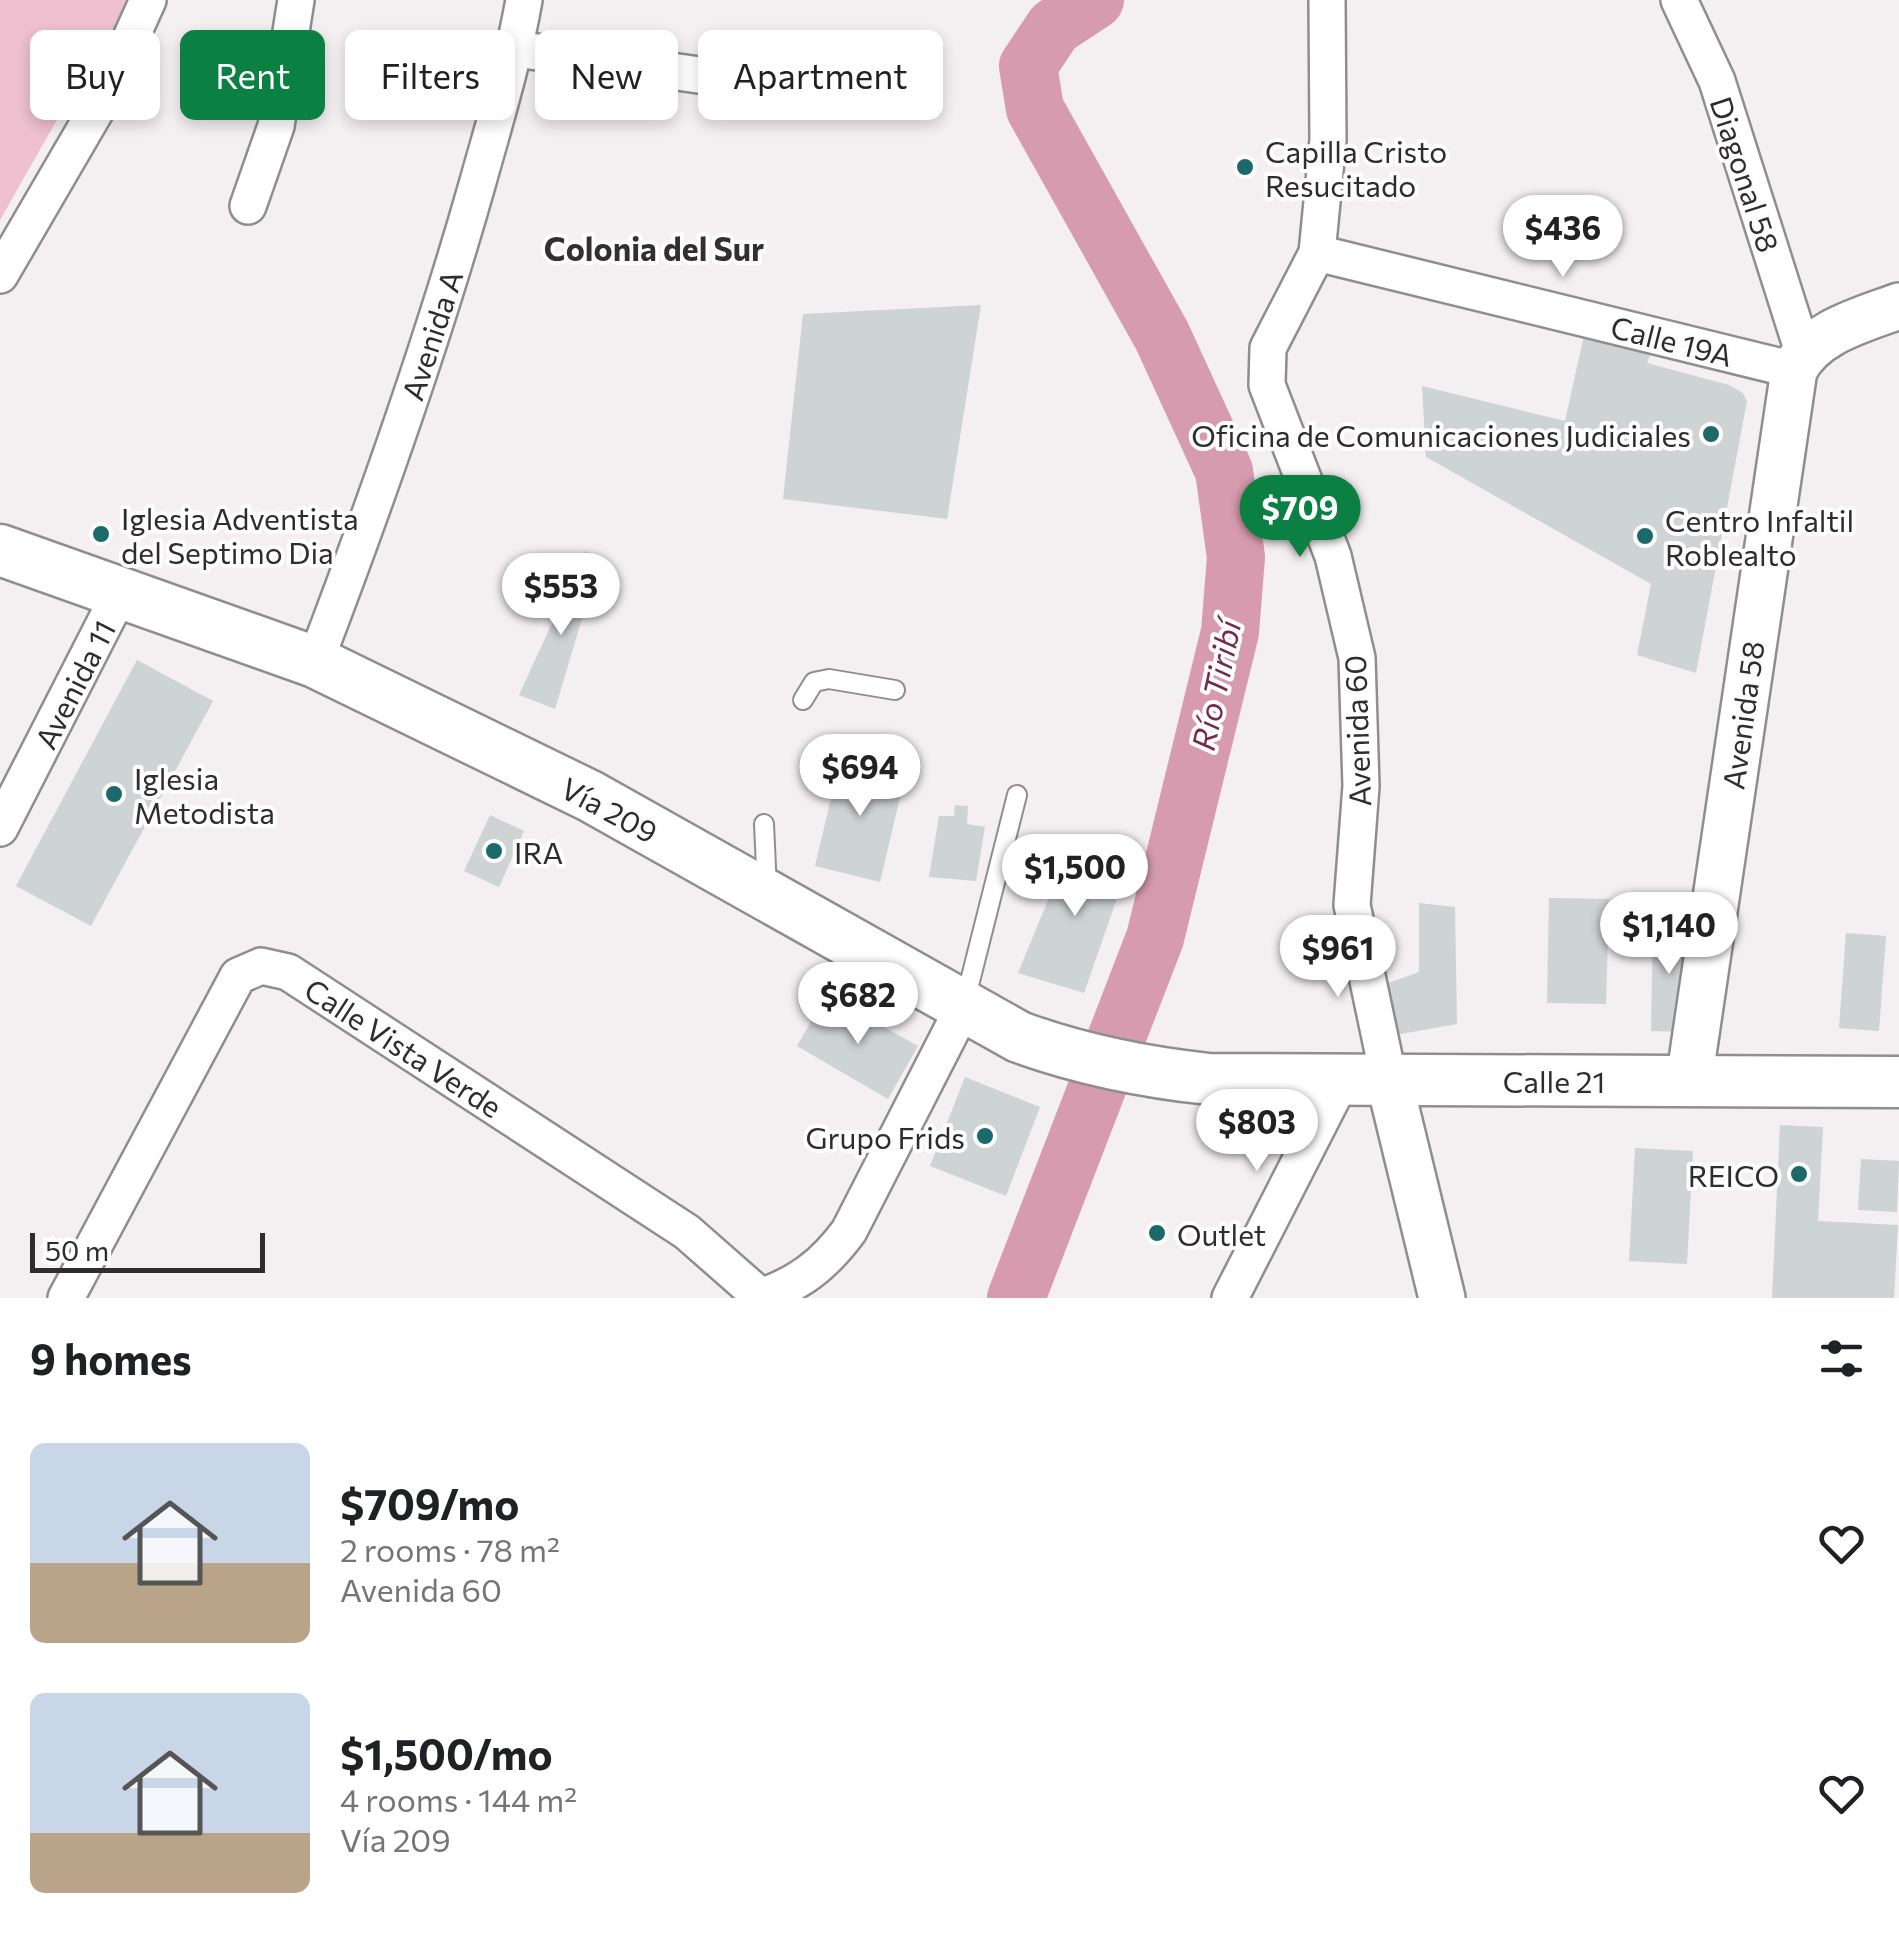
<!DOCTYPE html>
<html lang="en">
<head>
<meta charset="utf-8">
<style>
	body { margin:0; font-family:Commissioner,sans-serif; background:#f2f2f2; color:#202124; height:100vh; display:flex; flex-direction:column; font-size:38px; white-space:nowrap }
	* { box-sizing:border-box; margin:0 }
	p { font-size:32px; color:#757577 }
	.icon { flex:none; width:55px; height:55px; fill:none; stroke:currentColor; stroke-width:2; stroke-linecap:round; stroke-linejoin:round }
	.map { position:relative; height:1298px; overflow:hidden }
	.side { display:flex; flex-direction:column; background:#fff; flex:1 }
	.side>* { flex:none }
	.banner { position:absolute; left:30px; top:30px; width:1000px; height:90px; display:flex; gap:20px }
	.scale { position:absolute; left:30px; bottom:25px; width:235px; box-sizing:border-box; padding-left:10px; border:5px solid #2e2c2d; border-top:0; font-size:28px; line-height:35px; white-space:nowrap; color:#2e2c2d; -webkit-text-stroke:8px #fefdfe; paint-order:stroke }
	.price { position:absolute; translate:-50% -85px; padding:0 22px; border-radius:35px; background:#fff; color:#222; font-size:32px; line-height:65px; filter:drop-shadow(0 2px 5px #0008) }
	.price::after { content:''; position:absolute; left:50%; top:60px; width:30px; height:22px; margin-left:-15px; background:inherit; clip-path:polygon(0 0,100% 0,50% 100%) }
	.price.current { background:#0b8043; color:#fff }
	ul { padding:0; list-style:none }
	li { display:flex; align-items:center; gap:30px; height:250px; padding:0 30px }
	li span { display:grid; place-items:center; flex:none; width:280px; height:200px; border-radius:15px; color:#555 }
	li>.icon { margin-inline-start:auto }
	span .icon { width:120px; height:120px; fill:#fffc; stroke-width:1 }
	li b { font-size:42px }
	h2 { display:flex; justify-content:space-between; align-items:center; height:120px; padding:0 30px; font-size:42px }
	.tag { padding:0 35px; border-radius:15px; background:#fff; box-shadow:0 5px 15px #0003; font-size:35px; line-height:90px }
	.tag.current { background:#0b8043; color:#fff }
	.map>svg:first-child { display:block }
	.green { fill:#eec0d0 }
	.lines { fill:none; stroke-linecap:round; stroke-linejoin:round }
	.river { stroke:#d69baf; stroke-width:58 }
	.building { fill:#ced3d3 }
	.service-casing { stroke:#918d8e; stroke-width:22 }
	.minor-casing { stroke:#918d8e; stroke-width:40 }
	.tertiary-casing { stroke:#918d8e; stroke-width:50 }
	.secondary-casing { stroke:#918d8e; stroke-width:55 }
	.service { stroke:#fff; stroke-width:18 }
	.minor { stroke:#fff; stroke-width:35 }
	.tertiary { stroke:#fff; stroke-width:45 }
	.secondary { stroke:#fff; stroke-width:50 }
	.poi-dot { fill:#1c696a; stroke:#fefdfe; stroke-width:4 }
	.labels { text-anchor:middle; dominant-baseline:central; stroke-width:8; stroke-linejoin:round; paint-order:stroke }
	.poi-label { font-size:30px; fill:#2e2c2d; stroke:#fefdfe; text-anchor:start }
	.street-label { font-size:30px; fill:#2e2c2d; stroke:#fefdfe }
	.neighbourhood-label { font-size:32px; font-weight:bold; fill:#332f31; stroke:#fefdfe }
	.water-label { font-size:32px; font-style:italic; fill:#732b4a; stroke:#fefdfe }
</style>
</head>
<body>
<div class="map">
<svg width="1899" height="1298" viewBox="0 0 1899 1298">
	<rect width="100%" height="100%" fill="#f4eff0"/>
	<path class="green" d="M0 0H128L112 58 62 111 0 220Z"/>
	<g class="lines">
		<path class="river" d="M1016 1298 1155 938 1230 632 1236 557 1224 471 1162 336 1035 109 1028 66 1054 27 1095 0"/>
	</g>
	<g class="building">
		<path d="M981 305 947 519 783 499 803 314Z"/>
		<path d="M1585 331 1652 349 1647 363 1729 385 1743 393 1747 401 1696 673 1637 655 1651 584 1426 457 1422 386 1565 421Z"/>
		<path d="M585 551 600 558 555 709 519 695Z"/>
		<path d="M137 660 213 701 91 926 16 886Z"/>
		<path d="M841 756 906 772 880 882 815 866Z"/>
		<path d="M955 805 968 806 967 824 985 827 976 881 929 877 939 816H954Z"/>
		<path d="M490 815 524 831 499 887 464 871Z"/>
		<path d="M1072 842 1130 861 1084 993 1018 973Z"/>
		<path d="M1549 898 1609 899 1606 1004 1547 1003Z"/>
		<path d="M1419 903 1455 907 1457 1024 1395 1035 1386 984 1419 972Z"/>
		<path d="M1653 922 1688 923 1685 1032 1651 1031Z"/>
		<path d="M1846 933 1886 936 1879 1031 1839 1028Z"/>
		<path d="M826 995 918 1046 888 1099 797 1046Z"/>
		<path d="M965 1077 1040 1107 1006 1196 930 1166Z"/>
		<path d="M1780 1125 1823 1127 1818 1221 1898 1225 1894 1298H1772Z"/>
		<path d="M1635 1148 1693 1151 1687 1264 1629 1261Z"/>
		<path d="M1861 1159 1899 1161 1897 1212 1858 1210Z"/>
	</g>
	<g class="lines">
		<g class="service-casing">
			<g id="service">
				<path d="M803 700 814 682 829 679 895 690"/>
				<path d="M764 824 767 890"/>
				<path d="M965 1001 1017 795"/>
			</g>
		</g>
		<g class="minor-casing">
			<g id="minor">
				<path d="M1327 0 1328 140 1317 253 1268 348 1267 385 1333 556 1357 658 1361 786 1352 905 1389 1080"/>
				<path d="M1679 0 1717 81 1803 352"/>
				<path d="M516 49 826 93"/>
				<path d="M248 206 276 126 296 0"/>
				<path d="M1317 253 1794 370"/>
				<path d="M0 275 106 93 148 0"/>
				<path d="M315 662C375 505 431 347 477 185 494 124 513 63 524 0"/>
				<path d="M0 828 120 593"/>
				<path d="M66 1298 238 976 261 966 288 972 687 1232 761 1297"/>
				<path d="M757 1298C798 1285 824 1265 849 1231L964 1006"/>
				<path d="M1230 1298 1342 1079"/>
			</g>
		</g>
		<g class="tertiary-casing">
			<g id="tertiary">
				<path d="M1389 1080 1442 1298"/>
				<path d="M1689 1081 1794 370C1813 332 1861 320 1899 306"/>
			</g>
		</g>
		<g class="secondary-casing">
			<path id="secondary" d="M0 550 315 662 590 796 1019 1037C1082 1060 1143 1072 1209 1079L1899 1082"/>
		</g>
		<use href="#service" class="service"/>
		<use href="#minor" class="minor"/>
		<use href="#tertiary" class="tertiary"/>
		<use href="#secondary" class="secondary"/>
	</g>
	<g class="poi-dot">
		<circle cx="1245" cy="167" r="10"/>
		<circle cx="1711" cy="434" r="10"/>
		<circle cx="101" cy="534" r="10"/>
		<circle cx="1645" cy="536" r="10"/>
		<circle cx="114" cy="794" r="10"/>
		<circle cx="494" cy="851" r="10"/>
		<circle cx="985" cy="1136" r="10"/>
		<circle cx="1799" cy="1174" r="10"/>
		<circle cx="1157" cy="1233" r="10"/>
	</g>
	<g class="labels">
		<g class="poi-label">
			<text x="1265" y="150">Capilla Cristo<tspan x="1265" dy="34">Resucitado</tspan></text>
			<text x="1691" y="434" text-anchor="end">Oficina de Comunicaciones Judiciales</text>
			<text x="121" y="517">Iglesia Adventista<tspan x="121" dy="34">del Septimo Dia</tspan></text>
			<text x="1665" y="519">Centro Infaltil<tspan x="1665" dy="34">Roblealto</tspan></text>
			<text x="134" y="777">Iglesia<tspan x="134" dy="34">Metodista</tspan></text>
			<text x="514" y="851">IRA</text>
			<text x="965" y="1136" text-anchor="end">Grupo Frids</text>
			<text x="1779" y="1174" text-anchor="end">REICO</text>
			<text x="1177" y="1233">Outlet</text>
		</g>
		<g class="street-label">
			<text transform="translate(1746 174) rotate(72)">Diagonal 58</text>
			<text transform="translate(431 335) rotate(-72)">Avenida A</text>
			<text transform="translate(1672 340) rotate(14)">Calle 19A</text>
			<text transform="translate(74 684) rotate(-63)">Avenida 11</text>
			<text transform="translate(1742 715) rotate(-82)">Avenida 58</text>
			<text transform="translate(1356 731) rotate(-92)">Avenida 60</text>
			<text transform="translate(610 809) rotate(28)">Vía 209</text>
			<text transform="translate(404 1047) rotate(33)">Calle Vista Verde</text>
			<text x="1554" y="1080">Calle 21</text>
		</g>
		<g class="neighbourhood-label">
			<text x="654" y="248">Colonia del Sur</text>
		</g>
		<g class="water-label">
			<text transform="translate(1215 685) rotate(-78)">Río Tiribí</text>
		</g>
	</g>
</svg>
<div class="scale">50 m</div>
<b class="price" style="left:1563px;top:280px">$436</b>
<b class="price current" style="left:1300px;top:560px">$709</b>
<b class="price" style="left:561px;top:638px">$553</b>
<b class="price" style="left:860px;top:819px">$694</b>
<b class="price" style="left:1075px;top:919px">$1,500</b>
<b class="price" style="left:1669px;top:977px">$1,140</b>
<b class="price" style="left:1338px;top:1000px">$961</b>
<b class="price" style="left:858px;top:1047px">$682</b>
<b class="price" style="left:1257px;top:1174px">$803</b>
<div class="banner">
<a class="tag">Buy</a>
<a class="tag current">Rent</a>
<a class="tag">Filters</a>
<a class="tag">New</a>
<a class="tag">Apartment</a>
</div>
</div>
<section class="side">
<h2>9 homes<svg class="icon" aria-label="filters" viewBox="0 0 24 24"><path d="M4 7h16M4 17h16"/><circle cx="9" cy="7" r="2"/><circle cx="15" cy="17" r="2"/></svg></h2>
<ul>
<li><span style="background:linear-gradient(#c9d6e8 60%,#b9a48a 0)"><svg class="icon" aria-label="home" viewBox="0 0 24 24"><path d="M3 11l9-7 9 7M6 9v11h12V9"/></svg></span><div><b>$709/mo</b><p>2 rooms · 78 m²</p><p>Avenida 60</p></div><svg class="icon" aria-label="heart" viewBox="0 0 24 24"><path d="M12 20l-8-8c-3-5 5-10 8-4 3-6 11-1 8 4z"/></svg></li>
<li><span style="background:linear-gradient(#c9d6e8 70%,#b9a48a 0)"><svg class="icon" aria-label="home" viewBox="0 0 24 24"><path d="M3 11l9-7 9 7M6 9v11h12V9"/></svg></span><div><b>$1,500/mo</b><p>4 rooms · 144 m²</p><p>Vía 209</p></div><svg class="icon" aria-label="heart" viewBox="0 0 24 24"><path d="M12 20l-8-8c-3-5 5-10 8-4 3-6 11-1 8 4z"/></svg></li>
</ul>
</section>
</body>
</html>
